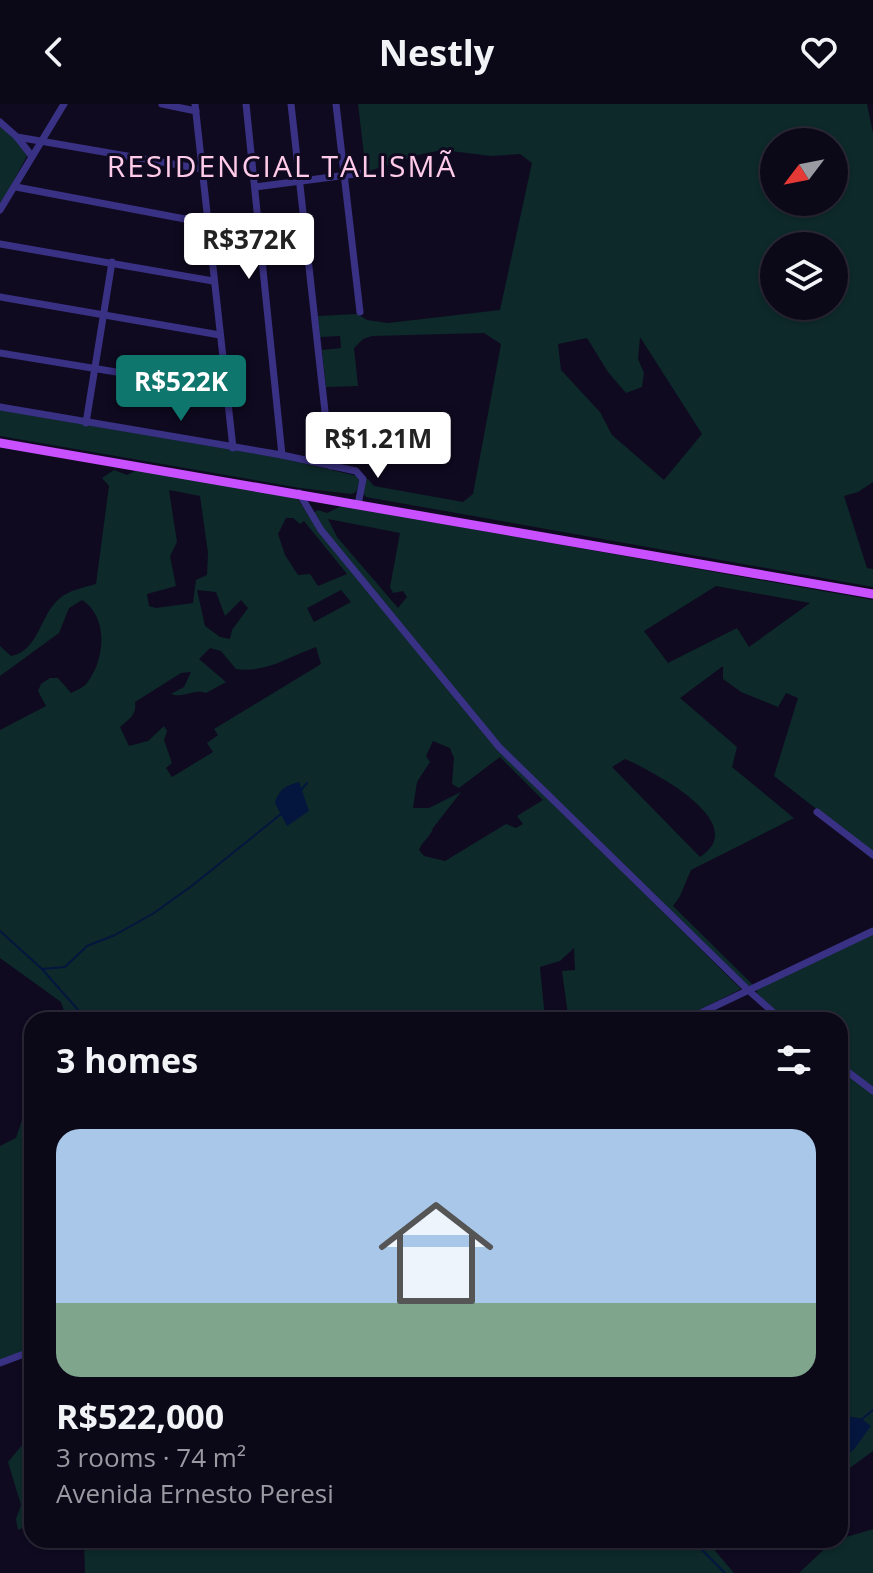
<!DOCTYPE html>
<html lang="en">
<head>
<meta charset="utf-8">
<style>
	body { margin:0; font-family:"Open Sans",sans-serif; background:#191625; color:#f1f3f6; height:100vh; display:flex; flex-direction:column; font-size:30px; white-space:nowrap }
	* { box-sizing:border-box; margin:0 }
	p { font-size:26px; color:#9a9aa2 }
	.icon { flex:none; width:44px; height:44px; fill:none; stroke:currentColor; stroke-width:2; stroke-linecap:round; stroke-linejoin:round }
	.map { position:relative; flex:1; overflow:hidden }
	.panel { position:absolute; left:24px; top:908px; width:824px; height:536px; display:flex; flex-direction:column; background:#0b0818; border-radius:24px; box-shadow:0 2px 6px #0004,0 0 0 2px #2b2937 }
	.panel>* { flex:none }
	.needle { width:52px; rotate:238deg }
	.fabs { position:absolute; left:760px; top:24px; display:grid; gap:16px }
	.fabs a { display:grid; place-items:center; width:88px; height:88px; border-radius:50%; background:#0b0818; box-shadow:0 2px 6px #0004,0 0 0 2px #2b2937; font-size:40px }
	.price { position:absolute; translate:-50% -68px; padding:0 18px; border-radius:8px; background:#fff; color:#222; font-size:26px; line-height:52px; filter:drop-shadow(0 2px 4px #0008) }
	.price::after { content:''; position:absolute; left:50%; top:48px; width:24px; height:18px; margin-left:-12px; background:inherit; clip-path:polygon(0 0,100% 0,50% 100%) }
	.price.on { background:#0f766e; color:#fff }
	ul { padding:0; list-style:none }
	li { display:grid; align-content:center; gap:16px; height:424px; padding:0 32px }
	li+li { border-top:2px solid #2b2937 }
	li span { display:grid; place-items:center; height:248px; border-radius:24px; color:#555 }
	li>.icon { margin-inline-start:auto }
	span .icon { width:144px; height:144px; fill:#fffc; stroke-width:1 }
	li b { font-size:34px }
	h2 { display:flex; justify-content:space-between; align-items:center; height:96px; padding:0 32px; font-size:34px }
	header { display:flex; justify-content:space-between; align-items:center; height:104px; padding:0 32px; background:#0b0818; font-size:36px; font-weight:700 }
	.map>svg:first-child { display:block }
	.green { fill:#0d292a; fill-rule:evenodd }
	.water { fill:#05163e }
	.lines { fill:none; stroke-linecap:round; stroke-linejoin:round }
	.stream { stroke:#05163e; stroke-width:2 }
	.minor { stroke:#393183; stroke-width:7 }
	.major { stroke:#c850ff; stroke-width:9 }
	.labels { text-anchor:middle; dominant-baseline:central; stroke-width:6; stroke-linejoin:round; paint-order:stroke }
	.neighbourhood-label { font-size:30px; letter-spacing:2px; fill:#ffcbe9; stroke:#0f0a20 }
</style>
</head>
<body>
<header><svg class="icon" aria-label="back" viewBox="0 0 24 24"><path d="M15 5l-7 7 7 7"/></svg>Nestly<svg class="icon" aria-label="heart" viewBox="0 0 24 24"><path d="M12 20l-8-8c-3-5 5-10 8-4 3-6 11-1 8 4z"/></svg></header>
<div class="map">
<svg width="873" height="1469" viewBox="0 0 873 1469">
	<rect width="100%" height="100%" fill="#0f0a20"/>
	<g class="green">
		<path d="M358 0H867L873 29V378L858 388 844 392 867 464 873 465V483L366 393 363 389 364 375H368L374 382 463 398 473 390 501 240 484 229 372 232 363 235 354 244 358 282 326 283 322 246 341 244 340 232 320 233 318 212 357 210 367 216 388 219 500 206 532 59 520 50 491 52 443 46 422 50 366 68ZM774 38H834V98H774ZM774 142H834V202H774ZM640 233 702 330 664 376 612 331 600 308 561 266 558 240 587 234 608 268 626 289 642 283 644 269 638 255Z"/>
		<path d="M0 21 16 34 28 50 0 102Z"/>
		<path d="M0 306 281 354 357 372 360 376 356 388 351 390 300 384 0 332Z"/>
		<path d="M114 366 127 371 137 366 297 394 319 427 498 645 741 885 679 916H67L61 898 0 854V626L46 602 38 587 41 580 50 574H58L71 589C77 586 83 584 87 579 105 556 109 513 82 496L69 504 59 529 0 572V542L11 552C39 547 40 510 60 494 70 486 85 483 96 480L109 382 102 374ZM169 386 200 392 208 449 207 471 196 476 193 499 156 504 149 502 147 490 176 482 170 452 177 438ZM286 414H293L300 420 304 417 347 470 318 482 310 470 298 471 285 451 278 430ZM197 486 216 488 225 512 241 496 248 504 232 526 230 535 220 533 205 522ZM341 486 351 498 314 518 307 504ZM316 543 321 560 214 625 218 631 207 639 213 648 172 673 166 664 172 659 164 636 167 627 164 622 148 637 129 642 120 623C129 615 137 611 135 598L181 569 191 568 184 583 171 590C183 595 194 584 206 589L226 578 199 555 210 544 221 547 236 565C267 569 288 553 316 543ZM433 637 450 644 454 654 452 680 459 684 500 653 543 696 517 712 523 720 516 724 506 720 445 757 424 752 419 746C422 737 430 734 433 724L461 688 429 704H413L417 678 430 658 426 652ZM574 844 575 866 562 867 568 911 545 915 540 863 560 857Z"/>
		<path d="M342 402 873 496V749L774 672 798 594 786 589 778 603 741 588 723 575V562L680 594 737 643 732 663 794 714 691 766 680 792 673 802 754 882 749 884 500 642 323 425 313 409 318 406 327 409ZM328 415 400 429 390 483 393 489 403 487 407 493 398 504 337 433ZM716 482 810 499 749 543 737 524 668 559 644 527ZM625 655C652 667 753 719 700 753L612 663Z"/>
		<path d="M873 830V984L840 959V916H787L757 890V885Z"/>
		<path d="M840 965 873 990V1347L840 1371V1357L855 1344 862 1315 852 1313 840 1317V988L850 982 840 974Z"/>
		<path d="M32 1011V1245L0 1257V1042L16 1034 22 1016Z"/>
		<path d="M32 1339V1419L18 1426 16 1415 21 1401 8 1358 22 1341Z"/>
		<path d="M873 1425V1469H799L833 1437Z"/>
		<path d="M84 1436H706L734 1469H85Z"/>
	</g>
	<g class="water">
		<path d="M299 678 309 707 287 722 275 699C279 685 285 682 299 678Z"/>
		<path d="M852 1313 862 1315 871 1322 855 1344 840 1357V1317Z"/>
	</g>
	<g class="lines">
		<g class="stream">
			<path d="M300 687 307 679"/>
			<path d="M0 827 42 865 87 916"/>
			<path d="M42 865 65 863 87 842 115 831 154 809 193 781 281 710"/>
			<path d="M862 1315 873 1306"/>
			<path d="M692 1436 725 1469"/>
		</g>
		<g class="minor">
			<path d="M162 0 196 7"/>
			<path d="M195 0 233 344"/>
			<path d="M246 0 282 351"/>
			<path d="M291 0 331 362"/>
			<path d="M336 0 360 208"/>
			<path d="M0 18 17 33 31 51"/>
			<path d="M17 33 202 65"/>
			<path d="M16 83 206 119"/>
			<path d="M255 83 363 69"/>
			<path d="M0 106 64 0"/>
			<path d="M0 140 213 177"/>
			<path d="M0 193 220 231"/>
			<path d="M0 249 226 286"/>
			<path d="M0 303 282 351 356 367 363 375 358 401"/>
			<path d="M86 319 112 158"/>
			<path d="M299 389 321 426 499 643 748 886 782 916"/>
			<path d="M817 708 873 751"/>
			<path d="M686 916 873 827"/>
			<path d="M840 962 873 987"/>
			<path d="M0 1259 32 1247"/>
		</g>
		<path class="major" d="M0 339 873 490"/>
	</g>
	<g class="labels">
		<g class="neighbourhood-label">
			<text x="282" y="61">RESIDENCIAL TALISMÃ</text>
		</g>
	</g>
</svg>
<div class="fabs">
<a><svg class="needle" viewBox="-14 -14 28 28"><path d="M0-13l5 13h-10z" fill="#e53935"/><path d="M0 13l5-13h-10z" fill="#9a9aa2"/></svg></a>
<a><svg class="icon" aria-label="layers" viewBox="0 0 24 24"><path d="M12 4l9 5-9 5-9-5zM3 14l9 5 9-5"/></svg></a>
</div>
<b class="price" style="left:249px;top:177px">R$372K</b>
<b class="price on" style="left:181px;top:319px">R$522K</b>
<b class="price" style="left:378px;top:376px">R$1.21M</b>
<section class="panel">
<h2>3 homes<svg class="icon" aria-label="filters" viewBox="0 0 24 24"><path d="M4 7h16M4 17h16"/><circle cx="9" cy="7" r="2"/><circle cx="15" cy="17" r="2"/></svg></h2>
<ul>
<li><span style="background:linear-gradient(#a9c7e8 70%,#7fa58c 0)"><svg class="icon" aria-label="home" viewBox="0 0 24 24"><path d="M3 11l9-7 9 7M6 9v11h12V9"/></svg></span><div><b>R$522,000</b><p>3 rooms · 74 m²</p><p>Avenida Ernesto Peresi</p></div></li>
</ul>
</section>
</div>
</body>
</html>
